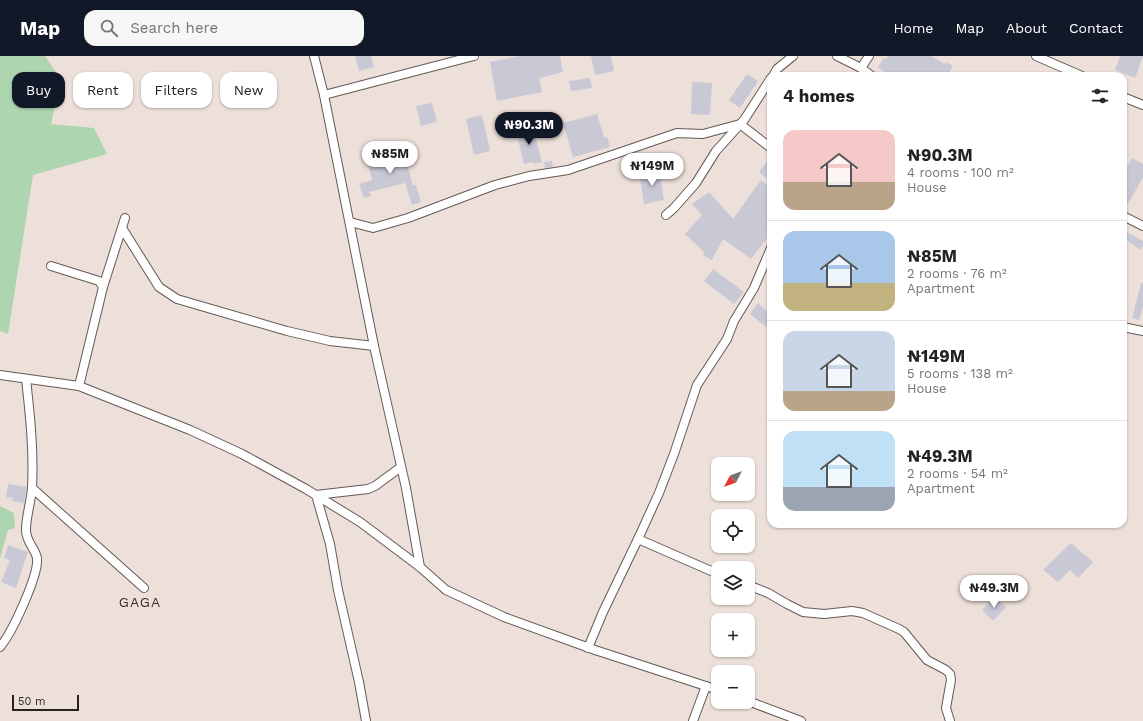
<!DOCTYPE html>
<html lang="en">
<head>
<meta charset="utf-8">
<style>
	body { margin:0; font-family:"Work Sans",sans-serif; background:#f6f6f6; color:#202124; height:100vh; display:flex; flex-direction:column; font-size:15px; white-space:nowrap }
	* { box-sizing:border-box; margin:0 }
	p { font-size:13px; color:#757577 }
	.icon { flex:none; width:22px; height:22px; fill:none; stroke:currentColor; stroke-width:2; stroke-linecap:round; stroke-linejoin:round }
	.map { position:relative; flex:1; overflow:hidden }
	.side { position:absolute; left:767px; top:16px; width:360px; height:456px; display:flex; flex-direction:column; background:#fff; border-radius:12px; box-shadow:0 1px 3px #0004 }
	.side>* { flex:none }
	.hud { position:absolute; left:12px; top:16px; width:380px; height:36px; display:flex; gap:8px }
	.needle { width:26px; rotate:229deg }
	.buttons { position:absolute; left:711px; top:401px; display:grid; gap:8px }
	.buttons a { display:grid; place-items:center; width:44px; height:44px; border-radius:8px; background:#fff; box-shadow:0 1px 3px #0004; font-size:20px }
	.scale { position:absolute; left:12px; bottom:10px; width:67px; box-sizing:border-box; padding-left:4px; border:2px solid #27221f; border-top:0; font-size:11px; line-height:14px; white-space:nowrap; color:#27221f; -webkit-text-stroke:3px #eddfd9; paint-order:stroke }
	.price { position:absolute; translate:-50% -34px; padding:0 9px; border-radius:14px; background:#fff; color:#222; font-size:13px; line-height:26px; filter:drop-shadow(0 1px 2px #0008) }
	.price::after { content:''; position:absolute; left:50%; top:24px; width:12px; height:9px; margin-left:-6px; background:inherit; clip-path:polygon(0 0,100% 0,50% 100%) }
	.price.active { background:#111827; color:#fff }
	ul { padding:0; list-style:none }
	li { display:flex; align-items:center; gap:12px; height:100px; padding:0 16px }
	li+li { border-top:1px solid #e0e0e0 }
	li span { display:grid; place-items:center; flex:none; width:112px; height:80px; border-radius:12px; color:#555 }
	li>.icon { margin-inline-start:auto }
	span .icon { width:48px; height:48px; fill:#fffc; stroke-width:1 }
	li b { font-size:17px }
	h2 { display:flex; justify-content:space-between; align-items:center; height:48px; padding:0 16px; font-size:17px }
	.pill { padding:0 14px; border-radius:12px; background:#fff; box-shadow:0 1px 3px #0004; font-size:14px; line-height:36px }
	.pill.active { background:#111827; color:#fff }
	header { display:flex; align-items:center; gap:24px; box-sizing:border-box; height:56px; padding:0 20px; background:#111827; color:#fff }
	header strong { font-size:19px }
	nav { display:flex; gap:22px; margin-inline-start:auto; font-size:14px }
	.search { width:280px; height:36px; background:#f6f6f6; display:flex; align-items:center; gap:10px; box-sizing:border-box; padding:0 14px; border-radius:12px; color:#757577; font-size:15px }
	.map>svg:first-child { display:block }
	.green { fill:#add6b0 }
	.building { fill:#c9c9d6 }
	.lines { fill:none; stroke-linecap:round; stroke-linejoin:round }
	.street-casing { stroke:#645954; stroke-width:10 }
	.street { stroke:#fff; stroke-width:8 }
	.labels { text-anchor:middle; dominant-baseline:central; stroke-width:3; stroke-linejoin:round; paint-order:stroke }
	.quarter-label { font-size:14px; letter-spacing:1px; fill:#392e2a; stroke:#eddfd9 }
</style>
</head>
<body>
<header>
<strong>Map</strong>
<div class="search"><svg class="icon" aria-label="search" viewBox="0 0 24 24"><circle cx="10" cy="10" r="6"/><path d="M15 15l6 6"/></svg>Search here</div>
<nav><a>Home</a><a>Map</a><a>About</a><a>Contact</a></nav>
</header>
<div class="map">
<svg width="1143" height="665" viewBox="0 0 1143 665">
	<rect width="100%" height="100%" fill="#eddfd9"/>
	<g class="green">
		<path d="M0 0H45L61 24 51 68 94 72 107 98 33 119 8 278 0 275Z"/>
		<path d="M0 450 14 457 15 472 8 474 0 503Z"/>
	</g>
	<g class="building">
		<path d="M355 0H371L374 11 359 15Z"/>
		<path d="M520 0H560L563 16 539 22 542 36 497 45 490 6Z"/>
		<path d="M591 0H611L614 15 595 19Z"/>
		<path d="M888 0H931L945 8 946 6 953 10 947 20H891L878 11 884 2 886 3Z"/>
		<path d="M1120 0H1143L1135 22 1115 14Z"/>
		<path d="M747 18 758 25 740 52 729 44Z"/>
		<path d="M590 22 592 32 571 35 569 25Z"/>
		<path d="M692 26 712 27 710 59 691 58Z"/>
		<path d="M432 47 437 66 421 70 416 50Z"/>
		<path d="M597 58 604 81H607L610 91 573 101 563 67Z"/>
		<path d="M482 59 490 95 474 99 466 63Z"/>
		<path d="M533 71 542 106 534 108 533 106 524 108 516 75Z"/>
		<path d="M403 94 413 130 416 129 421 146 412 149 405 127 369 136 371 140 364 142 359 128 372 124 367 103Z"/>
		<path d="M771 100V119L768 123 759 116Z"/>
		<path d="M1132 102 1143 108V121L1128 148 1123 145V118Z"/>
		<path d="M552 105 553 111 545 112 544 106Z"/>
		<path d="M653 113 655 120 660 119 664 144 644 148 640 122H644L643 114Z"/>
		<path d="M761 124 771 132V177L751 203 723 183 712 204 703 199 704 196 685 178 702 159 692 148 709 136 733 163Z"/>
		<path d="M1123 174 1143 185V190L1140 194 1127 184 1123 191Z"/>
		<path d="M713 213 744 236 734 248 704 225Z"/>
		<path d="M1141 227H1143V251L1139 264 1132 262Z"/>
		<path d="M771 246V275L750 258 758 247 766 254Z"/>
		<path d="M8 428 27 431 24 447 12 445 13 442 6 441Z"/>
		<path d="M1071 487 1093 506 1078 522 1070 514 1058 526 1043 514Z"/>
		<path d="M8 489 28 496 16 532 1 526 10 504 4 502Z"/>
		<path d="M994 541 1006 551 993 565 982 554Z"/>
	</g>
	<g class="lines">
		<g class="street-casing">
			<g id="street">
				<path d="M314 0 324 39 374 290 406 432 420 511"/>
				<path d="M837 0 861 12 872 20"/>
				<path d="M1036 0 1082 20"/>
				<path d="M861 12 869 0"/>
				<path d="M773 20 777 13 793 0"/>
				<path d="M324 39 474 0"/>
				<path d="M1123 41 1143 49"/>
				<path d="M666 159 674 152 696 127 716 95 744 64 771 22"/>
				<path d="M1123 160 1143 170"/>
				<path d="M350 166 373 172 408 162 495 129 529 120 568 114 677 77 703 78 740 68 771 92"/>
				<path d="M122 172 159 231 177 243 287 275 330 285 374 290"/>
				<path d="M51 210 99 225 103 231 79 330"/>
				<path d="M103 231 125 162"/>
				<path d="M1123 271 1143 275"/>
				<path d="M0 319 79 330 190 374 242 398 306 433 360 466 420 511 446 534 504 561 595 594 718 634"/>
				<path d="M32 432 144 532"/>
				<path d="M638 483 718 518"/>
				<path d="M748 529 768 537 787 548 803 556 824 558 852 555 863 557 899 573 904 576 927 604 946 614 950 618 951 624 946 652 950 665"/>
				<path d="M0 591C12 577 39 519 37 502 35 492 26 486 26 474 26 460 31 446 32 432 34 395 30 359 26 323"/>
				<path d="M588 592 603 556 638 483 659 437 674 398 697 329 727 283 734 265 754 232 771 192"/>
				<path d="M748 645 801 665"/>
				<path d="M366 665 359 626 338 534 330 488 316 439 368 433 375 430 401 411"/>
				<path d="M693 665 706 630"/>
			</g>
		</g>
		<use href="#street" class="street"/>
	</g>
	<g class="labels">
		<g class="quarter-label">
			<text x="140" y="546">GAGA</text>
		</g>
	</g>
</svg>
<div class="buttons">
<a><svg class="needle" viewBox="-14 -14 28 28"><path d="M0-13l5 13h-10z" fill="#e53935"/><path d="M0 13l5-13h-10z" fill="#757577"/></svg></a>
<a><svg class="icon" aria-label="locate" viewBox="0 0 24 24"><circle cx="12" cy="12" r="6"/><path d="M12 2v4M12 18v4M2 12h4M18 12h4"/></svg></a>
<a><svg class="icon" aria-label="layers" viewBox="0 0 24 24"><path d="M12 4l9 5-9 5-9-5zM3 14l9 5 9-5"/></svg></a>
<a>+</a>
<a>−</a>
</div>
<div class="scale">50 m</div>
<b class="price active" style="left:529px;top:90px">₦90.3M</b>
<b class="price" style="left:390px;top:119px">₦85M</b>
<b class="price" style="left:652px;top:131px">₦149M</b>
<b class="price" style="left:994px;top:553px">₦49.3M</b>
<div class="hud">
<a class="pill active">Buy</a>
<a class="pill">Rent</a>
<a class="pill">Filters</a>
<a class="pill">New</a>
</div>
<section class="side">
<h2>4 homes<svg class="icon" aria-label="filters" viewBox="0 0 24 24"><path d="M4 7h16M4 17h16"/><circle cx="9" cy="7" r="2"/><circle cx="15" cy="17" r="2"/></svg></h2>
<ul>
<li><span style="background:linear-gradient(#f6c9c9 65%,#b9a48a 0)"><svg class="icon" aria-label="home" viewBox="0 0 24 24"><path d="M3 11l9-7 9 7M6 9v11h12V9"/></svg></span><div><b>₦90.3M</b><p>4 rooms · 100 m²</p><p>House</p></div></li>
<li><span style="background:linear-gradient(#a9c7e8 65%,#c2b280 0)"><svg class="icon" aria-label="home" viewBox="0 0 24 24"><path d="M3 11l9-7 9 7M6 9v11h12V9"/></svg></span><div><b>₦85M</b><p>2 rooms · 76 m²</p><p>Apartment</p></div></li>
<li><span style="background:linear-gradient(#c9d6e8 75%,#b9a48a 0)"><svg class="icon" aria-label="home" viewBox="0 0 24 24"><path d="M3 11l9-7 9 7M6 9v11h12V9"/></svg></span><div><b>₦149M</b><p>5 rooms · 138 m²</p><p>House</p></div></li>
<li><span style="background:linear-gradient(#bfe0f5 70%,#9aa5b1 0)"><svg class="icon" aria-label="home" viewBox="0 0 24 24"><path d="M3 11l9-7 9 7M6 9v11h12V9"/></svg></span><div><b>₦49.3M</b><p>2 rooms · 54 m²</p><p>Apartment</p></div></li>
</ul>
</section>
</div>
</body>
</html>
